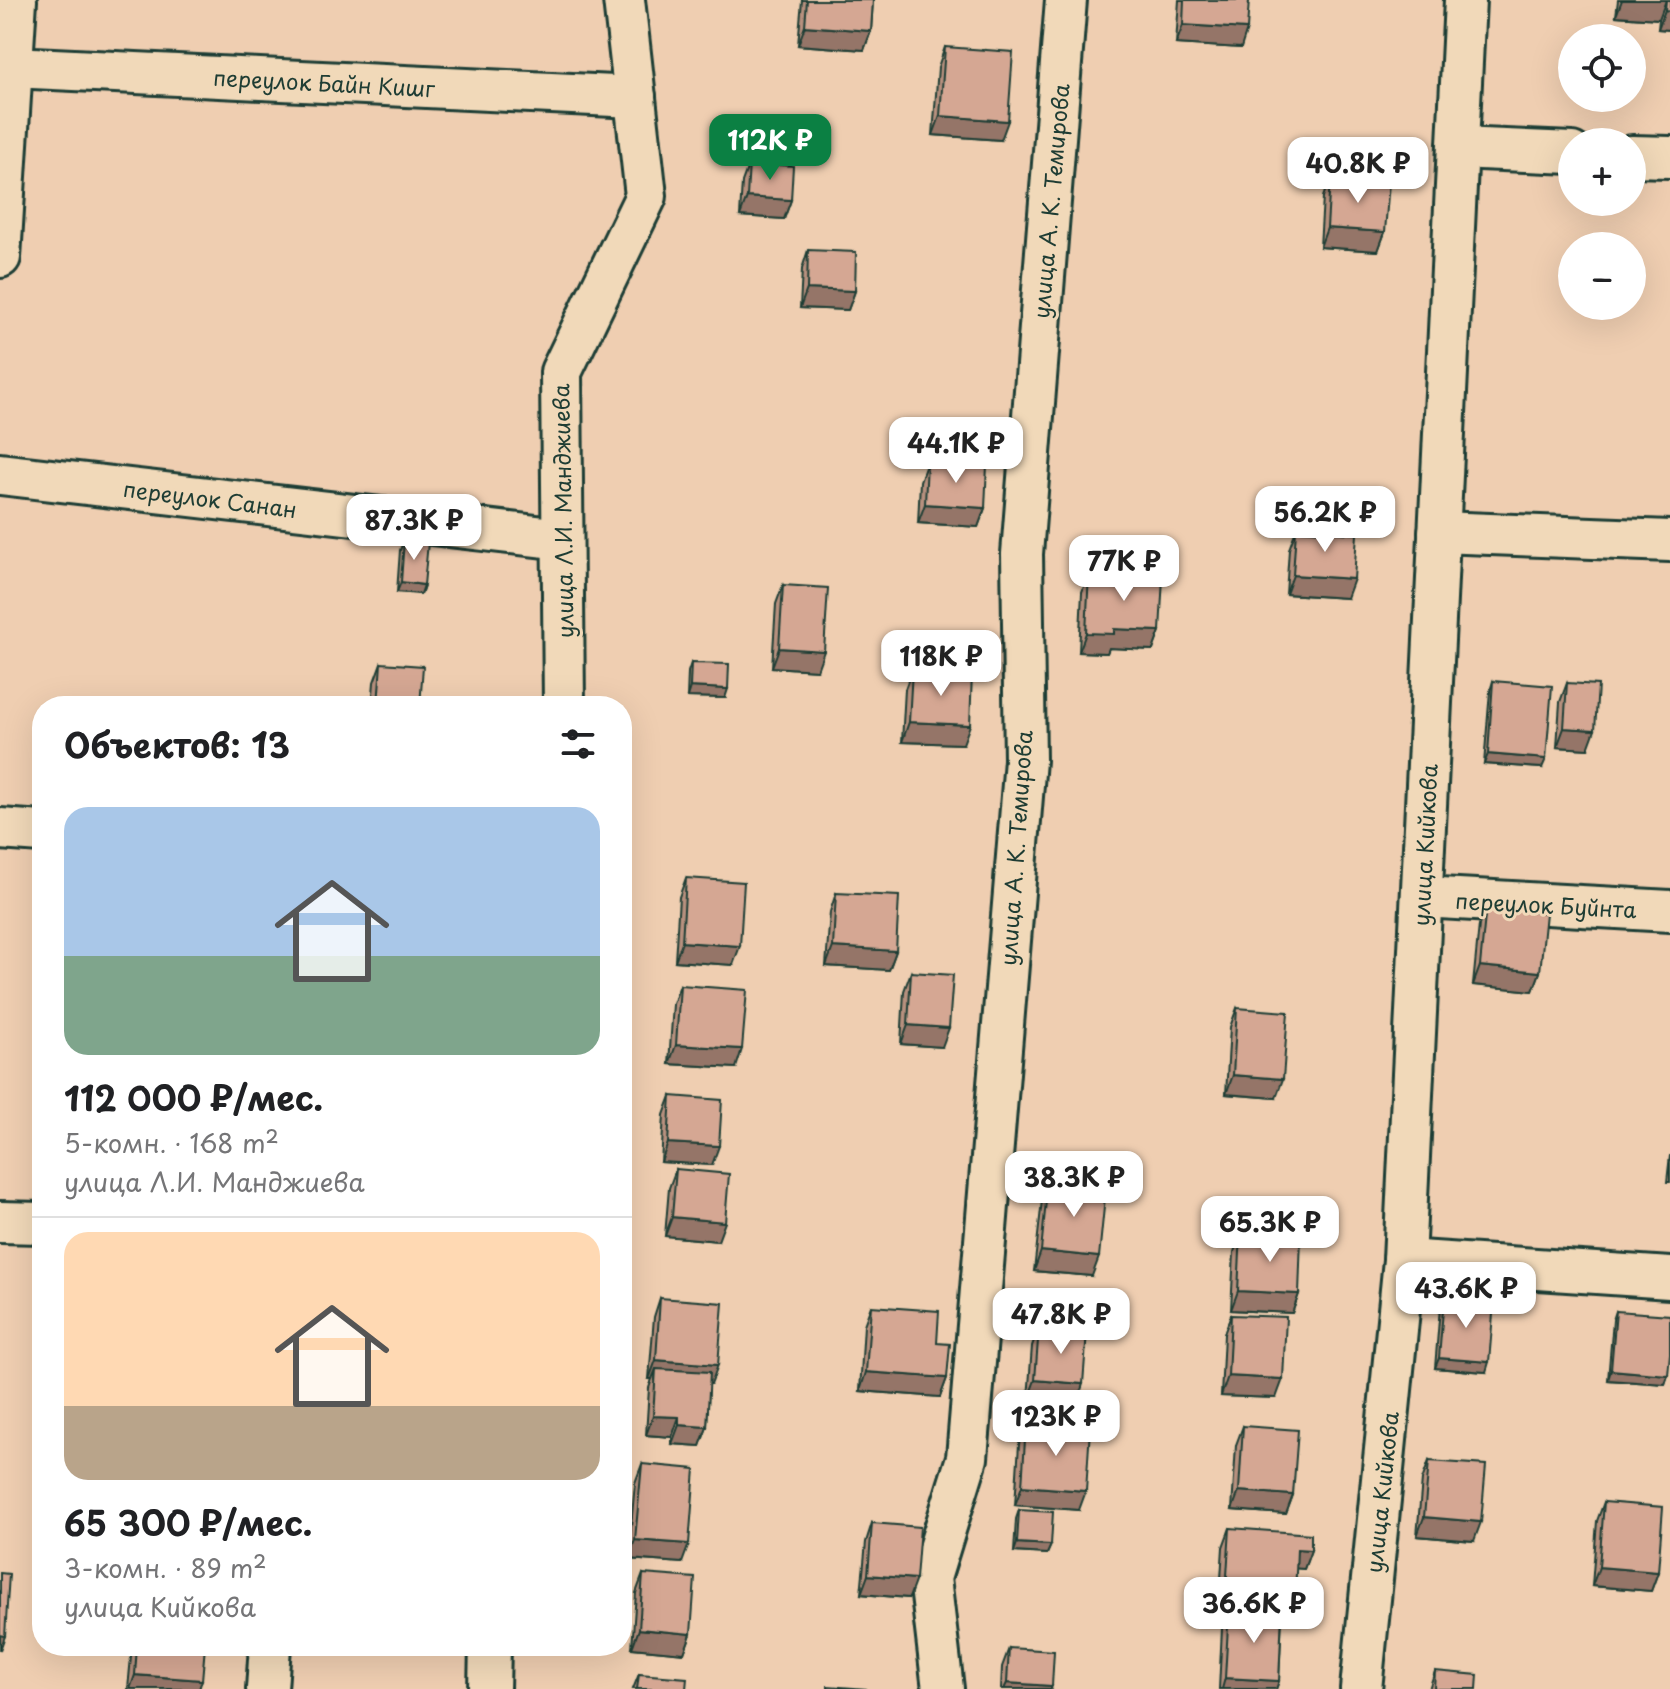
<!DOCTYPE html>
<html lang="ru">
<head>
<meta charset="utf-8">
<style>
	body { margin:0; font-family:"Playpen Sans",sans-serif; background:#f6f6f6; color:#202124; height:100vh; display:flex; flex-direction:column; font-size:30px; white-space:nowrap }
	* { box-sizing:border-box; margin:0 }
	p { font-size:26px; color:#757577 }
	.icon { flex:none; width:44px; height:44px; fill:none; stroke:currentColor; stroke-width:2; stroke-linecap:round; stroke-linejoin:round }
	.map { position:relative; flex:1; overflow:hidden }
	.drawer { position:absolute; left:32px; top:696px; width:600px; height:960px; display:flex; flex-direction:column; background:#fff; border-radius:32px; box-shadow:0 8px 32px #0002 }
	.drawer>* { flex:none }
	.buttons { position:absolute; left:1558px; top:24px; display:grid; gap:16px }
	.buttons a { display:grid; place-items:center; width:88px; height:88px; border-radius:50%; background:#fff; box-shadow:0 8px 32px #0002; font-size:40px }
	.price { position:absolute; translate:-50% -68px; padding:0 18px; border-radius:16px; background:#fff; color:#222; font-size:26px; line-height:52px; filter:drop-shadow(0 2px 4px #0008) }
	.price::after { content:''; position:absolute; left:50%; top:48px; width:24px; height:18px; margin-left:-12px; background:inherit; clip-path:polygon(0 0,100% 0,50% 100%) }
	.price.selected { background:#0b8043; color:#fff }
	ul { padding:0; list-style:none }
	li { display:grid; align-content:center; gap:16px; height:424px; padding:0 32px }
	li+li { border-top:2px solid #e0e0e0 }
	li span { display:grid; place-items:center; height:248px; border-radius:24px; color:#555 }
	li>.icon { margin-inline-start:auto }
	span .icon { width:144px; height:144px; fill:#fffc; stroke-width:1 }
	li b { font-size:34px }
	h2 { display:flex; justify-content:space-between; align-items:center; height:96px; padding:0 32px; font-size:34px }
	.map>svg:first-child { display:block }
	.lines { fill:none; stroke-linecap:round; stroke-linejoin:round }
	.minor-casing { stroke:#1f3d34; stroke-width:46 }
	.minor { stroke:#f1d9b9; stroke-width:40 }
	.wall { fill:#b7907e; stroke:#1f3d34; stroke-width:2 }
	.shaded-wall { fill:#957567; stroke:#1f3d34; stroke-width:2 }
	.building { fill:#d5a793; stroke:#1f3d34; stroke-width:2 }
	.labels { text-anchor:middle; dominant-baseline:central; stroke-width:6; stroke-linejoin:round; paint-order:stroke }
	.street-label { font-size:22px; fill:#1f3d34; stroke:#f1d9b9 }
</style>
</head>
<body>
<div class="map">
<svg width="1670" height="1689" viewBox="0 0 1670 1689">
	<rect width="100%" height="100%" fill="#efceb1"/>
	<filter id="ink" filterUnits="userSpaceOnUse"><feTurbulence type="fractalNoise" baseFrequency=".0125" numOctaves="2"/><feDisplacementMap in="SourceGraphic" scale="16" xChannelSelector="R" yChannelSelector="G"/><feConvolveMatrix kernelMatrix="1 2 1 2 8 2 1 2 1" color-interpolation-filters="sRGB"/></filter>
	<g filter="url(#ink)">
		<g class="lines">
			<g class="minor-casing">
				<g id="minor">
					<path d="M12 67 635 97"/>
					<path d="M1458 148 1572 153"/>
					<path d="M1632 156 1670 157"/>
					<path d="M0 257 16 0"/>
					<path d="M0 474 562 539"/>
					<path d="M1439 532 1670 541"/>
					<path d="M564 706 561 372 646 196 624 0"/>
					<path d="M0 829 42 832"/>
					<path d="M1422 897 1670 911"/>
					<path d="M0 1222 42 1223"/>
					<path d="M1404 1260 1670 1278"/>
					<path d="M267 1689 270 1646"/>
					<path d="M489 1689 490 1646"/>
					<path d="M943 1689 930 1578 967 1458 1025 760 1022 554 1066 0"/>
					<path d="M1361 1689 1404 1260 1465 0"/>
				</g>
			</g>
			<use href="#minor" class="minor"/>
		</g>
		<g class="wall">
			<path d="M802 0H873L871 31 864 50 798 45Z"/>
			<path d="M1179 0H1249L1241 48 1176 44Z"/>
			<path d="M1618 0H1670V30L1658 29 1659 19 1616 16Z"/>
			<path d="M945 47 1001 140 933 135 938 67Z"/>
			<path d="M749 163 791 200 784 219 740 216 742 182Z"/>
			<path d="M1330 178 1385 232 1378 251 1320 247 1323 197Z"/>
			<path d="M808 250 855 291 848 310 800 308 802 269Z"/>
			<path d="M927 462 985 508 978 527 918 523 920 481Z"/>
			<path d="M1296 530 1347 598 1286 594 1289 549Z"/>
			<path d="M404 540 424 585 421 594 397 592 400 550Z"/>
			<path d="M1089 573 1160 631 1153 650 1109 648 1107 653 1079 652 1082 592Z"/>
			<path d="M783 585 817 670 772 667 776 604Z"/>
			<path d="M381 663 420 706H372L374 682Z"/>
			<path d="M691 663 725 698 687 697 688 672Z"/>
			<path d="M912 670 963 744 902 742 905 689Z"/>
			<path d="M1493 681 1542 768 1484 764 1490 691Z"/>
			<path d="M1567 683 1588 749 1557 747 1560 702Z"/>
			<path d="M686 878 733 965 675 961 679 897Z"/>
			<path d="M836 893 896 951 889 970 826 966 830 912Z"/>
			<path d="M1486 906 1540 972 1533 991 1473 985 1479 925Z"/>
			<path d="M911 972 942 1047 901 1044 904 991Z"/>
			<path d="M680 985 736 1068 669 1064 673 1004Z"/>
			<path d="M1237 1008 1276 1098 1226 1094 1230 1027Z"/>
			<path d="M671 1096 712 1165 661 1162 664 1115Z"/>
			<path d="M1670 1155V1182H1667Z"/>
			<path d="M676 1169 718 1241 665 1236 669 1188Z"/>
			<path d="M1048 1181 1092 1276 1034 1271 1042 1200Z"/>
			<path d="M1241 1233 1299 1294 1292 1313 1231 1310 1234 1252Z"/>
			<path d="M660 1298 711 1384H709L707 1427 700 1446 672 1444V1437L646 1435 649 1388 652 1379H649L654 1317Z"/>
			<path d="M1444 1298 1486 1372 1435 1368 1440 1307Z"/>
			<path d="M871 1306 937 1343 947 1378 940 1397 860 1391 864 1325Z"/>
			<path d="M1616 1311 1668 1375 1665 1384 1608 1380 1613 1320Z"/>
			<path d="M1231 1315 1276 1398 1221 1396 1224 1334Z"/>
			<path d="M1039 1327 1077 1403 1028 1399 1032 1346Z"/>
			<path d="M1026 1425 1079 1510 1015 1505 1019 1444Z"/>
			<path d="M1243 1426 1293 1495 1286 1514 1232 1510 1236 1445Z"/>
			<path d="M1429 1461 1474 1541 1417 1536 1422 1480Z"/>
			<path d="M642 1464 682 1563 628 1559 635 1483Z"/>
			<path d="M1604 1502 1658 1572 1651 1591 1592 1586 1597 1521Z"/>
			<path d="M1019 1510 1051 1545 1047 1554 1014 1552 1016 1519Z"/>
			<path d="M872 1523 909 1598 861 1594 866 1542Z"/>
			<path d="M1230 1528 1311 1550 1304 1569 1296 1568 1288 1616H1282L1279 1681 1276 1689H1219L1222 1628 1228 1612 1219 1611 1223 1547Z"/>
			<path d="M643 1574 691 1634 684 1653 632 1648 636 1593Z"/>
			<path d="M132 1646H205L199 1689H128Z"/>
			<path d="M1009 1648 1051 1689H1001L1002 1667Z"/>
			<path d="M1435 1671 1477 1689H1429Z"/>
			<path d="M639 1674 686 1689H633Z"/>
		</g>
		<g class="shaded-wall">
			<path d="M1622 0H1666L1659 19 1616 16Z"/>
			<path d="M1665 10 1670 11V30L1658 29Z"/>
			<path d="M1183 25 1247 29 1241 48 1176 44Z"/>
			<path d="M805 26 871 31 864 50 798 45Z"/>
			<path d="M940 116 1008 121 1001 140 933 135Z"/>
			<path d="M747 197 791 200 784 219 740 216Z"/>
			<path d="M1327 228 1385 232 1378 251 1320 247Z"/>
			<path d="M807 289 855 291 848 310 800 308Z"/>
			<path d="M925 504 985 508 978 527 918 523Z"/>
			<path d="M1293 575 1354 579 1347 598 1286 594Z"/>
			<path d="M401 582 424 585 421 594 397 592Z"/>
			<path d="M1114 629 1160 631 1153 650 1109 648 1107 653 1079 652 1086 633Z"/>
			<path d="M779 648 824 651 817 670 772 667Z"/>
			<path d="M690 687 728 689 725 698 687 697Z"/>
			<path d="M909 722 970 725 963 744 902 742Z"/>
			<path d="M1564 728 1595 730 1588 749 1557 747Z"/>
			<path d="M1488 754 1546 759 1542 768 1484 764Z"/>
			<path d="M682 942 740 946 733 965 675 961Z"/>
			<path d="M833 947 896 951 889 970 826 966Z"/>
			<path d="M1480 966 1540 972 1533 991 1473 985Z"/>
			<path d="M908 1025 949 1028 942 1047 901 1044Z"/>
			<path d="M676 1045 742 1049 736 1068 669 1064Z"/>
			<path d="M1233 1075 1283 1079 1276 1098 1226 1094Z"/>
			<path d="M668 1143 719 1146 712 1165 661 1162Z"/>
			<path d="M672 1217 725 1222 718 1241 665 1236Z"/>
			<path d="M1041 1251 1099 1257 1092 1276 1034 1271Z"/>
			<path d="M1238 1291 1299 1294 1292 1313 1231 1310Z"/>
			<path d="M1439 1358 1489 1362 1486 1372 1435 1368Z"/>
			<path d="M656 1360 718 1365 711 1384 655 1380 656 1369 652 1379H649Z"/>
			<path d="M1611 1370 1668 1375 1665 1384 1608 1380Z"/>
			<path d="M866 1372 947 1378 940 1397 860 1391Z"/>
			<path d="M1228 1376 1283 1379 1276 1398 1221 1396Z"/>
			<path d="M1035 1380 1083 1384 1077 1403 1028 1399Z"/>
			<path d="M653 1416 679 1417 672 1437 646 1435Z"/>
			<path d="M679 1425 707 1427 700 1446 672 1444Z"/>
			<path d="M1022 1486 1086 1491 1079 1510 1015 1505Z"/>
			<path d="M1239 1491 1293 1495 1286 1514 1232 1510Z"/>
			<path d="M1424 1517 1481 1522 1474 1541 1417 1536Z"/>
			<path d="M635 1540 689 1544 682 1563 628 1559Z"/>
			<path d="M1017 1543 1051 1545 1047 1554 1014 1552Z"/>
			<path d="M1297 1549 1311 1550 1304 1569 1290 1568Z"/>
			<path d="M1599 1567 1658 1572 1651 1591 1592 1586Z"/>
			<path d="M868 1575 916 1579 909 1598 861 1594Z"/>
			<path d="M1226 1592 1295 1597 1288 1616 1229 1612V1609L1228 1612 1219 1611Z"/>
			<path d="M639 1629 691 1634 684 1653 632 1648Z"/>
			<path d="M0 1635 5 1636 0 1650Z"/>
			<path d="M135 1675 202 1680 199 1689H130Z"/>
			<path d="M1225 1678 1279 1681 1276 1689H1222Z"/>
			<path d="M1007 1683 1052 1686 1051 1689H1004Z"/>
		</g>
		<g class="building">
			<path d="M807 0H873L871 31 805 26Z"/>
			<path d="M1184 0H1249L1247 29 1183 25Z"/>
			<path d="M1661 0H1670V11L1665 10 1666 0Z"/>
			<path d="M945 47 1013 52 1008 121 940 116Z"/>
			<path d="M749 163 793 166 791 200 747 197Z"/>
			<path d="M1330 178 1389 182 1385 232 1327 228Z"/>
			<path d="M808 250 856 252 855 291 807 289Z"/>
			<path d="M927 462 987 465 985 508 925 504Z"/>
			<path d="M1296 530 1357 534 1354 579 1293 575Z"/>
			<path d="M404 540 428 542 424 585 401 582Z"/>
			<path d="M1089 573 1163 577 1160 631 1114 629V634L1086 633Z"/>
			<path d="M783 585 828 588 824 651 779 648Z"/>
			<path d="M381 663 423 666 420 706H378Z"/>
			<path d="M691 663 729 664 728 689 690 687Z"/>
			<path d="M912 670 972 673 970 725 909 722Z"/>
			<path d="M1493 681 1552 686 1546 759 1488 754Z"/>
			<path d="M1567 683 1598 685 1595 730 1564 728Z"/>
			<path d="M169 699 213 700V706H168Z"/>
			<path d="M686 878 744 882 740 946 682 942Z"/>
			<path d="M836 893 899 896 896 951 833 947Z"/>
			<path d="M1486 906 1546 913 1540 972 1480 966Z"/>
			<path d="M911 972 953 975 949 1028 908 1025Z"/>
			<path d="M680 985 747 990 742 1049 676 1045Z"/>
			<path d="M1237 1008 1288 1012 1283 1079 1233 1075Z"/>
			<path d="M671 1096 722 1100 719 1146 668 1143Z"/>
			<path d="M676 1169 729 1174 725 1222 672 1217Z"/>
			<path d="M1048 1181 1106 1187 1099 1257 1041 1251Z"/>
			<path d="M1241 1233 1301 1236 1299 1294 1238 1291Z"/>
			<path d="M660 1298 723 1303 718 1365 656 1360Z"/>
			<path d="M1444 1298 1494 1302 1489 1362 1439 1358Z"/>
			<path d="M871 1306 939 1311 937 1343 950 1344 947 1378 866 1372Z"/>
			<path d="M1616 1311 1670 1315V1353L1668 1375 1611 1370Z"/>
			<path d="M1231 1315 1286 1317 1283 1379 1228 1376Z"/>
			<path d="M1039 1327 1087 1331 1083 1384 1035 1380Z"/>
			<path d="M656 1369 710 1372 707 1427 679 1425V1417L653 1416Z"/>
			<path d="M1026 1425 1090 1429 1086 1491 1022 1486Z"/>
			<path d="M1243 1426 1298 1430 1293 1495 1239 1491Z"/>
			<path d="M1429 1461 1486 1465 1481 1522 1424 1517Z"/>
			<path d="M642 1464 695 1469 689 1544 635 1540Z"/>
			<path d="M1604 1502 1663 1507 1658 1572 1599 1567Z"/>
			<path d="M1019 1510 1053 1512 1051 1545 1017 1543Z"/>
			<path d="M872 1523 920 1527 916 1579 868 1575Z"/>
			<path d="M1230 1528 1311 1534V1550L1297 1549 1295 1597 1226 1592Z"/>
			<path d="M0 1573 9 1574 5 1636 0 1635Z"/>
			<path d="M643 1574 695 1578 691 1634 639 1629Z"/>
			<path d="M1229 1609 1282 1612 1279 1681 1225 1678Z"/>
			<path d="M137 1646H205L202 1680 135 1675Z"/>
			<path d="M1009 1648 1054 1651 1052 1686 1007 1683Z"/>
			<path d="M1435 1671 1478 1675 1477 1689H1434Z"/>
			<path d="M639 1674 687 1678 686 1689H637Z"/>
			<path d="M828 1686 867 1689H828Z"/>
		</g>
	</g>
	<g class="labels">
		<g class="street-label">
			<text transform="translate(324 82) rotate(3)">переулок Байн Кишг</text>
			<text transform="translate(1050 201) rotate(-85)">улица А. К. Темирова</text>
			<text transform="translate(210 498) rotate(7)">переулок Санан</text>
			<text transform="translate(562 511) rotate(-91)">улица Л.И. Манджиева</text>
			<text transform="translate(1424 845) rotate(-87)">улица Кийкова</text>
			<text transform="translate(1015 848) rotate(-86)">улица А. К. Темирова</text>
			<text transform="translate(1546 904) rotate(3)">переулок Буйнта</text>
			<text transform="translate(1381 1492) rotate(-84)">улица Кийкова</text>
		</g>
	</g>
</svg>
<div class="buttons">
<a><svg class="icon" aria-label="locate" viewBox="0 0 24 24"><circle cx="12" cy="12" r="6"/><path d="M12 2v4M12 18v4M2 12h4M18 12h4"/></svg></a>
<a>+</a>
<a>−</a>
</div>
<b class="price selected" style="left:770px;top:182px">112K ₽</b>
<b class="price" style="left:1358px;top:205px">40.8K ₽</b>
<b class="price" style="left:956px;top:485px">44.1K ₽</b>
<b class="price" style="left:1325px;top:554px">56.2K ₽</b>
<b class="price" style="left:414px;top:562px">87.3K ₽</b>
<b class="price" style="left:1124px;top:603px">77K ₽</b>
<b class="price" style="left:941px;top:698px">118K ₽</b>
<b class="price" style="left:1074px;top:1219px">38.3K ₽</b>
<b class="price" style="left:1270px;top:1264px">65.3K ₽</b>
<b class="price" style="left:1466px;top:1330px">43.6K ₽</b>
<b class="price" style="left:1061px;top:1356px">47.8K ₽</b>
<b class="price" style="left:1056px;top:1458px">123K ₽</b>
<b class="price" style="left:1254px;top:1645px">36.6K ₽</b>
<section class="drawer">
<h2>Объектов: 13<svg class="icon" aria-label="filters" viewBox="0 0 24 24"><path d="M4 7h16M4 17h16"/><circle cx="9" cy="7" r="2"/><circle cx="15" cy="17" r="2"/></svg></h2>
<ul>
<li><span style="background:linear-gradient(#a9c7e8 60%,#7fa58c 0)"><svg class="icon" aria-label="home" viewBox="0 0 24 24"><path d="M3 11l9-7 9 7M6 9v11h12V9"/></svg></span><div><b>112 000 ₽/мес.</b><p>5-комн. · 168 m²</p><p>улица Л.И. Манджиева</p></div></li>
<li><span style="background:linear-gradient(#ffd9b3 70%,#b9a48a 0)"><svg class="icon" aria-label="home" viewBox="0 0 24 24"><path d="M3 11l9-7 9 7M6 9v11h12V9"/></svg></span><div><b>65 300 ₽/мес.</b><p>3-комн. · 89 m²</p><p>улица Кийкова</p></div></li>
</ul>
</section>
</div>
</body>
</html>
